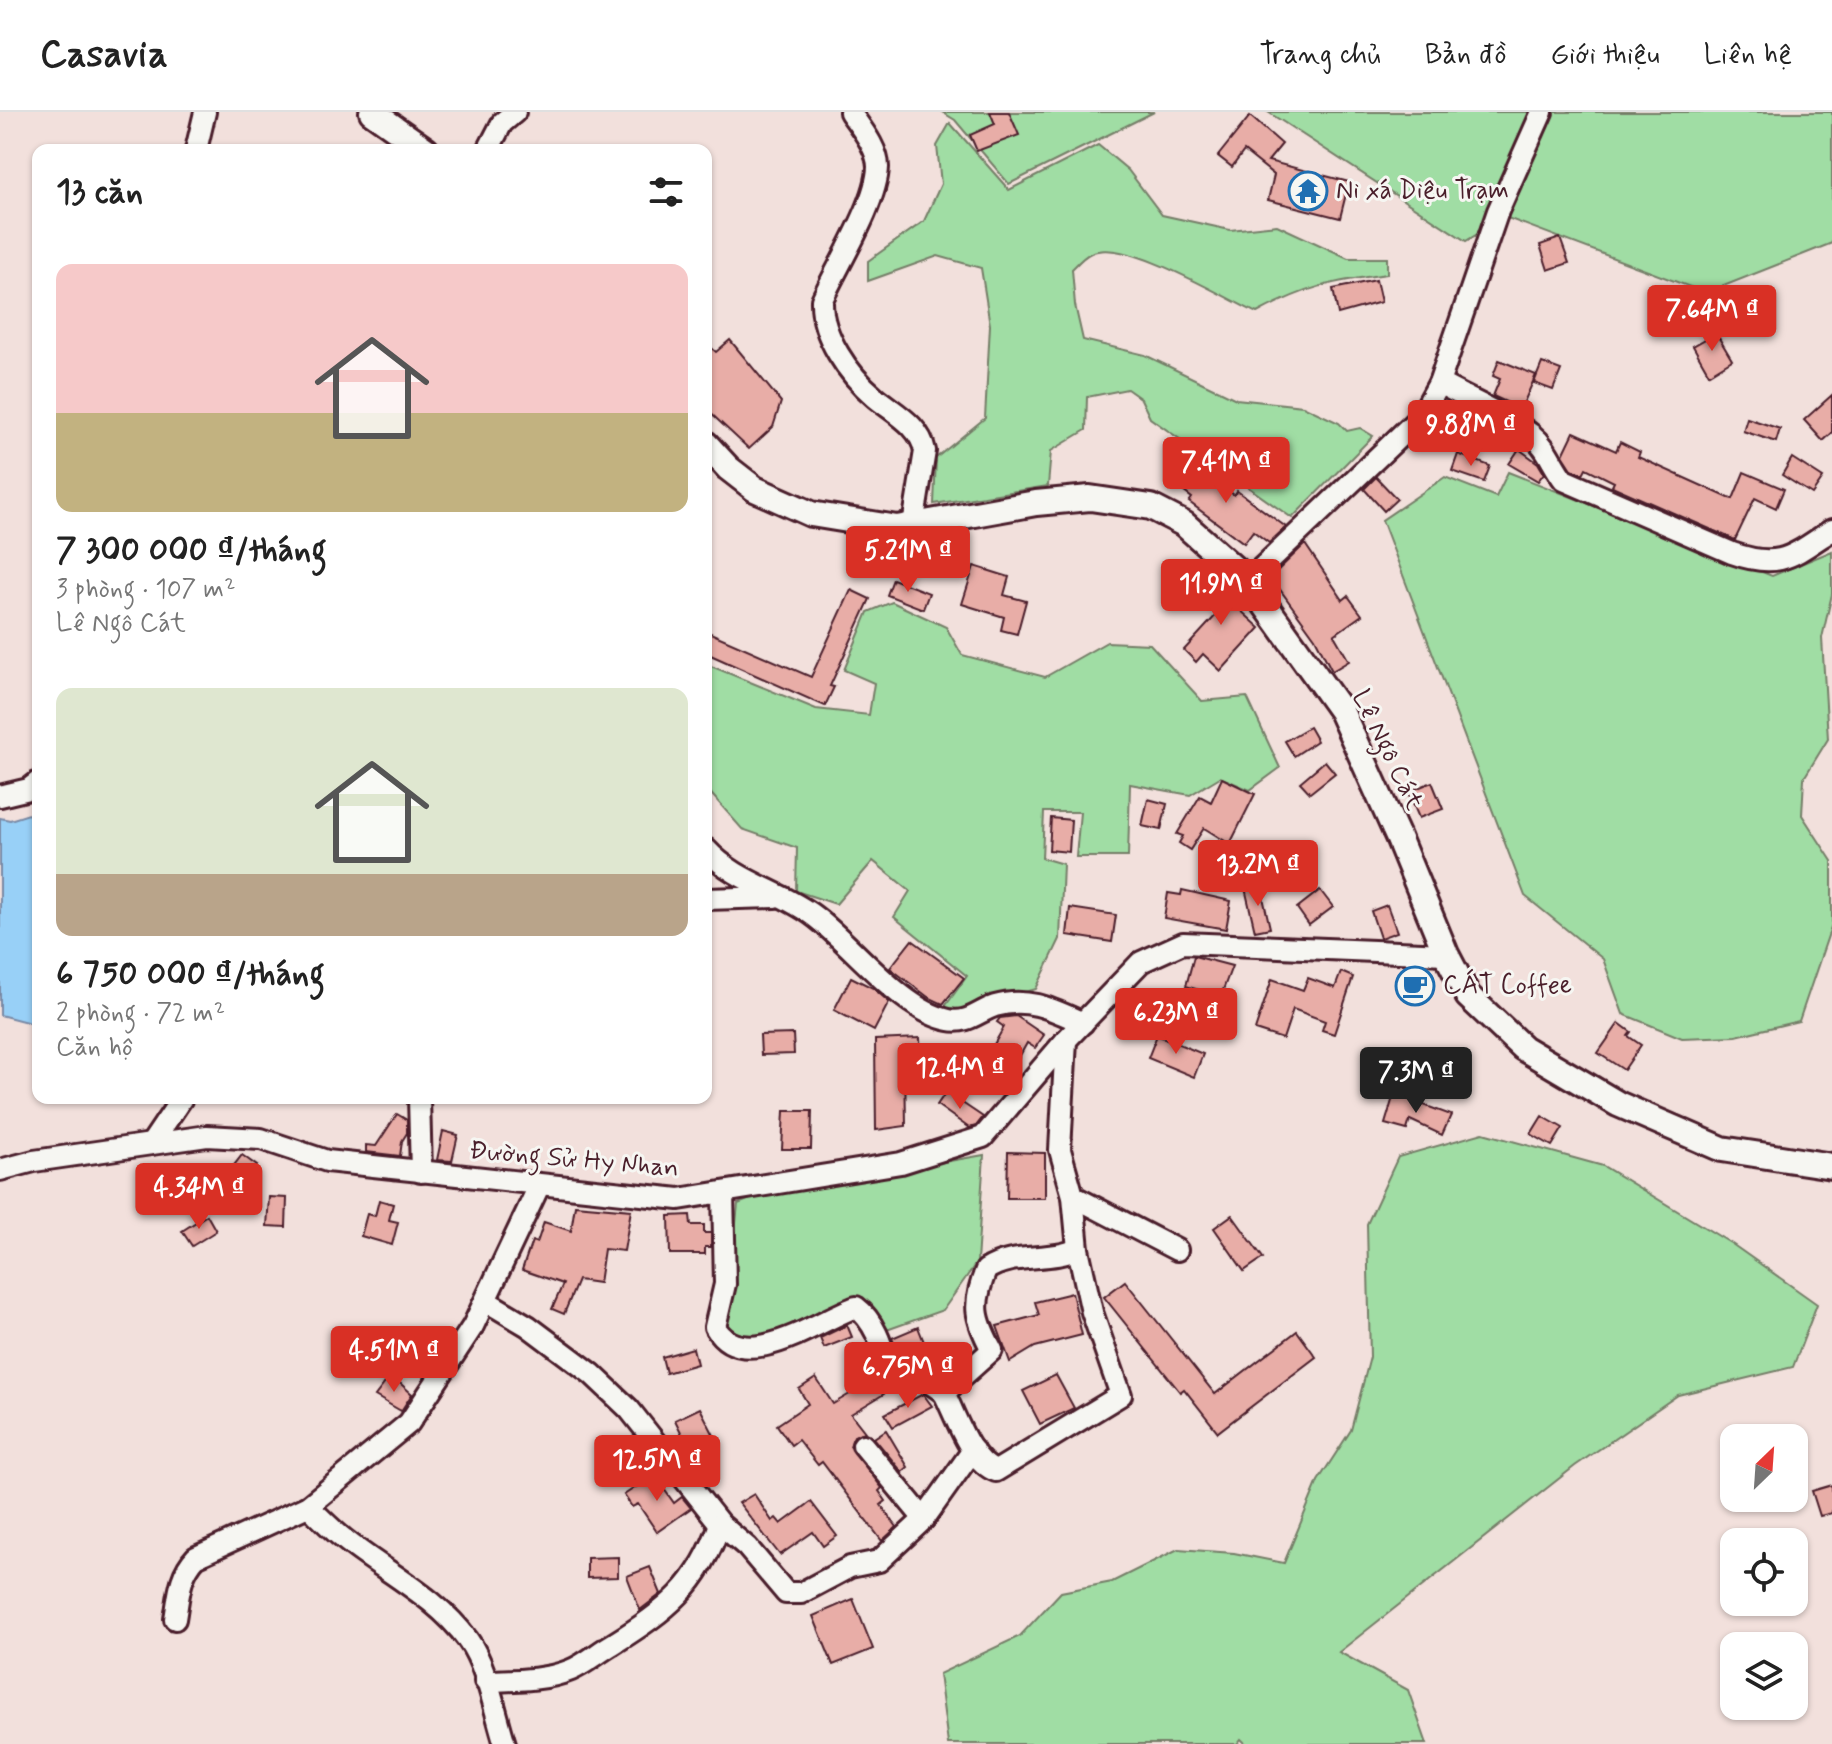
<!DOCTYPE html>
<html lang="vi">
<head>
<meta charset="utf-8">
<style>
	body { margin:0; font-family:Mynerve,sans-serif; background:#f2f2f2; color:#222; height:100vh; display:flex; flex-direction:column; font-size:30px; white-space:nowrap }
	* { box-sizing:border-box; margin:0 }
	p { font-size:26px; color:#767676 }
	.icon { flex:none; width:44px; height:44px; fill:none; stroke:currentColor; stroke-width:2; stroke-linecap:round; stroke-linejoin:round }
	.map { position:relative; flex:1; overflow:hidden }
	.drawer { position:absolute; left:32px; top:32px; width:680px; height:960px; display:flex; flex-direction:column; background:#fff; border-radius:16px; box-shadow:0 2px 6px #0004 }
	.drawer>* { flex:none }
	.needle { width:52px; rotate:25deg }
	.controls { position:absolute; left:1720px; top:1312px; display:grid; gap:16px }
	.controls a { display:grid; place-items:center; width:88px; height:88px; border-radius:16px; background:#fff; box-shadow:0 2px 6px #0004; font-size:40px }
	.price { position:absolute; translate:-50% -68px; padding:0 18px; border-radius:8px; background:#d93025; color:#fff; font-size:26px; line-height:52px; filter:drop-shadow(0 2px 4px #0008) }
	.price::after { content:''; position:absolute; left:50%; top:48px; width:24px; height:18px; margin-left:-12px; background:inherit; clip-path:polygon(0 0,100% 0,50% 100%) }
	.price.active { background:#222; color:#fff }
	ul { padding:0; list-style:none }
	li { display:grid; align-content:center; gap:16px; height:424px; padding:0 24px }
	li span { display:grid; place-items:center; height:248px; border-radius:16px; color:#555 }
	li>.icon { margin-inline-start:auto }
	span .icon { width:144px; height:144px; fill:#fffc; stroke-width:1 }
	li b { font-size:34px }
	h2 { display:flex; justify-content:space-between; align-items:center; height:96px; padding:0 24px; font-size:34px }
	header { display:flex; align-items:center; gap:48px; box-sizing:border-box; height:112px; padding:0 40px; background:#fff; border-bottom:2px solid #e0e0e0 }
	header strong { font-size:38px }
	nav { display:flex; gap:44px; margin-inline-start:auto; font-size:28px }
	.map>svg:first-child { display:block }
	.green { fill:#a0dda4; stroke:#757e68; stroke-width:2 }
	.water { fill:#98d0f7; stroke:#7989a5; stroke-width:2 }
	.building { fill:#e8ada7; stroke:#4a1f2b; stroke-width:2 }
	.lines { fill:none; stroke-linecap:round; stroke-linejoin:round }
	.minor-casing { stroke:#4a1f2b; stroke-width:26 }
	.tertiary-casing { stroke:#4a1f2b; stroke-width:30 }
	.minor { stroke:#f6f6f2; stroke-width:20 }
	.tertiary { stroke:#f6f6f2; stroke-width:24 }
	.labels { text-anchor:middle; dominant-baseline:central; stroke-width:6; stroke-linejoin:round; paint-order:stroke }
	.poi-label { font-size:26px; fill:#4a1f2b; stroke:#f6f6f2; text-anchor:start }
	.street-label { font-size:26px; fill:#4a1f2b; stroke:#f6f6f2 }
</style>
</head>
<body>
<header>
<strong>Casavia</strong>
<nav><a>Trang chủ</a><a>Bản đồ</a><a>Giới thiệu</a><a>Liên hệ</a></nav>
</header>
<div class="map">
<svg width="1832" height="1632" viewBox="0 0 1832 1632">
	<rect width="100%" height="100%" fill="#f2e0dc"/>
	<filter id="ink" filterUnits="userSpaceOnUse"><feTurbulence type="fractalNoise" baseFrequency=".0125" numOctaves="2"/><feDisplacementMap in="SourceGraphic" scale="16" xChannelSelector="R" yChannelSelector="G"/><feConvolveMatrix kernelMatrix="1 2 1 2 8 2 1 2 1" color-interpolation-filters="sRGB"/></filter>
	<g filter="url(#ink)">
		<g class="green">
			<path d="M942 0H1154L1009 72 955 8Z"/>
			<path d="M1268 0H1832V131L1706 181 1505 105 1466 129Z"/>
			<path d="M950 11 1009 78 1098 33 1128 58 1162 103 1230 118 1277 113 1348 146H1387V162C1334 169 1305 175 1257 201 1223 185 1125 125 1091 141 1084 144 1077 152 1072 157L1075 193 1083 228 1145 243 1236 287 1303 294 1339 311 1347 319 1360 316 1373 324 1292 406 1150 306 1141 287 1127 277 1087 285 1086 318 1051 339 1048 374 934 392 936 346 985 306 990 213 981 156 938 144 868 169V149L924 109 941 72 937 34Z"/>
			<path d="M1508 360 1772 464 1832 439V482L1822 526 1828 627 1804 666 1802 703 1832 749V812L1799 909 1736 924 1682 926 1623 902 1603 847 1525 784 1382 408 1445 365 1496 385Z"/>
			<path d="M892 490 946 515 962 543 1045 565 1107 530 1150 532 1202 589 1247 585 1280 656 1250 678 1220 665 1190 683 1130 672 1128 745H1076L1080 700H1044L1042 746 1063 752 1060 827 1036 877 965 898 944 896 967 864 894 805 910 779 873 749 836 792 796 779 797 736 742 717 706 676V552L816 597 869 603 874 571 844 558 868 500Z"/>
			<path d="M1483 1021 1603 1054 1732 1132 1817 1192 1793 1255 1678 1283 1575 1354 1339 1540 1408 1578 1427 1632H1246L1241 1627 1237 1632H948L939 1562 1020 1524 1061 1480 1112 1470 1178 1437 1234 1441 1284 1451 1318 1369 1351 1318 1370 1245 1367 1112 1398 1045Z"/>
			<path d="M984 1043 977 1150 943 1198 881 1220 859 1186C803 1193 794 1241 725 1217L738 1092 765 1081Z"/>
		</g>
		<path class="water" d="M38 699V913L0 903V706L10 708Z"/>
		<g class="building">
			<path d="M990 0H1009L1019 23 977 39 970 23 995 12Z"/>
			<path d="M1250 4 1282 32 1268 49 1349 70 1340 106 1268 88 1274 63 1244 39 1232 55 1218 44Z"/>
			<path d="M1560 126 1569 151 1548 158 1540 133Z"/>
			<path d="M1376 168 1381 190 1338 202 1333 177Z"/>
			<path d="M1716 221 1732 248 1709 262 1693 234Z"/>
			<path d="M730 228 781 290 773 315 749 337 706 297V231L716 240Z"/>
			<path d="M1499 248 1536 263 1521 297 1493 284 1500 267 1493 264Z"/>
			<path d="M1542 251 1561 258 1553 278 1534 271Z"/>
			<path d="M1832 283V321L1823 329 1804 308Z"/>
			<path d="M1436 304 1460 314 1453 332 1426 321Z"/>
			<path d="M1747 306 1780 317 1776 330 1743 319Z"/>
			<path d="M1574 320 1616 339 1620 330 1640 340 1638 345 1729 386 1733 387 1744 360 1784 377 1776 396 1755 386 1735 428 1612 374 1614 370 1586 356 1583 362 1572 357 1563 343Z"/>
			<path d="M1519 337 1538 351 1544 361 1538 369 1509 352Z"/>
			<path d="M1458 342 1490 354 1484 370 1452 359Z"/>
			<path d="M1792 346 1823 366 1812 382 1782 363Z"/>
			<path d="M1189 347 1234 383 1237 379 1286 415 1269 431 1253 419 1244 431 1189 390 1192 386 1171 370Z"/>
			<path d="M1376 365 1397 387 1384 399 1364 377Z"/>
			<path d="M1305 432 1343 488 1348 484 1362 503 1334 523 1349 549 1332 559 1315 526 1271 465Z"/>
			<path d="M974 454 1009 465 1004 483 1026 489 1017 522 1001 518 1004 505 962 492Z"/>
			<path d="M1199 461 1220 470 1232 481 1228 484 1238 496 1260 516 1221 559 1203 542 1196 550 1184 538 1219 500 1217 498 1220 495 1203 477 1194 473Z"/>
			<path d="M893 467 929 481 923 497 887 483Z"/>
			<path d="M851 478 870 487 830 574 834 575 825 594 706 541V519L811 565Z"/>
			<path d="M1309 615 1317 629 1294 644 1285 629Z"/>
			<path d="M1325 649 1335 661 1310 681 1300 670Z"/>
			<path d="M1222 666 1255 682 1230 732 1204 716 1190 738 1179 731 1183 724 1177 722 1200 684 1211 690Z"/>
			<path d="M1432 670 1443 697 1419 706 1408 680Z"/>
			<path d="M1148 687 1167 692 1161 718 1142 714Z"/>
			<path d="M1051 706 1071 708 1069 740 1049 738Z"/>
			<path d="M1260 772 1270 816 1255 819 1245 776Z"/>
			<path d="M1182 778 1231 789 1226 817 1164 806 1168 781 1181 783Z"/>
			<path d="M1320 778 1333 795 1309 813 1297 796Z"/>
			<path d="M1387 793 1397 820 1380 826 1371 799Z"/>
			<path d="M1070 796 1116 803 1112 830 1067 823Z"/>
			<path d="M912 828 964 866 943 892 928 885 890 856Z"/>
			<path d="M1194 844 1232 854 1214 902 1196 896 1202 879 1186 874Z"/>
			<path d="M1341 860 1353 865 1334 922 1322 918 1325 909 1293 897 1283 927 1255 918 1272 867 1303 878 1308 866 1335 876Z"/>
			<path d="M851 865 873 876 889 890 874 919 834 898Z"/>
			<path d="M1016 904 1044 923 1035 936 1027 931 1002 976 978 960 1004 915 997 910 1000 906Z"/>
			<path d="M1619 911 1631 920 1628 924 1641 933 1624 958 1598 941Z"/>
			<path d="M793 922 794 942 761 943 760 923Z"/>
			<path d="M1157 923 1203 942 1194 965 1148 946Z"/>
			<path d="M920 926 921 951H905L906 1014 876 1018 875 928Z"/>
			<path d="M946 980 983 1005 976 1014 969 1016 937 993Z"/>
			<path d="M1394 982 1451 1003 1442 1023 1410 1008 1407 1018 1385 1012Z"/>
			<path d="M784 999H812L811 1037H782Z"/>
			<path d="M397 1002 407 1008V1021L402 1029 400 1044 366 1040V1033L376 1034Z"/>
			<path d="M1542 1004 1563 1016 1552 1034 1531 1022Z"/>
			<path d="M443 1019 458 1023 452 1049 437 1048Z"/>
			<path d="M1008 1040 1045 1041V1086H1007Z"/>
			<path d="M242 1043 257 1054 225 1097 203 1078 214 1064 221 1070Z"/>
			<path d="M269 1085 287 1086 286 1115 267 1114Z"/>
			<path d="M379 1088 393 1092 389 1108 398 1110 392 1133 361 1124 367 1102 375 1104Z"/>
			<path d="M575 1093 631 1098 624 1139 604 1137 599 1171 578 1168 564 1202 552 1197 563 1172 522 1158 532 1129 537 1131 544 1110 571 1119Z"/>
			<path d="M207 1103 216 1119 192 1134 182 1119Z"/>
			<path d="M690 1103 691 1113H704V1121H711V1135H705V1142H670L669 1104Z"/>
			<path d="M1232 1103 1263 1146 1244 1159 1214 1116Z"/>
			<path d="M1125 1169 1215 1282 1297 1219 1316 1245 1218 1320 1184 1277 1180 1280 1104 1185Z"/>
			<path d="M1072 1181 1082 1223 1035 1235 1010 1250 997 1214 1039 1203 1035 1190Z"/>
			<path d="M847 1213 852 1225 824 1236 820 1226Z"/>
			<path d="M918 1215 924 1230 898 1241 892 1226Z"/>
			<path d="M693 1236 697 1252 666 1261 662 1245Z"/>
			<path d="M391 1263 412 1282 401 1299 375 1284Z"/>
			<path d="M1056 1263 1074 1296 1040 1312 1023 1279Z"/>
			<path d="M816 1266 833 1292 875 1267 884 1282 851 1302 865 1320 854 1324 850 1334 882 1376 879 1379 886 1389 881 1393 897 1415 882 1429 822 1350 818 1353 798 1328 791 1333 777 1313 808 1292 799 1277Z"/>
			<path d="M923 1282 932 1294 893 1315 885 1302Z"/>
			<path d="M700 1296 719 1333 693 1345 675 1308Z"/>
			<path d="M886 1318 908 1355 902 1360 874 1326Z"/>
			<path d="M654 1363 674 1391 682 1385 691 1396 657 1420 638 1392 632 1395 624 1383Z"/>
			<path d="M1832 1373V1401L1820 1404 1812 1379Z"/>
			<path d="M754 1382 772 1409 776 1406 781 1412 811 1390 837 1424 823 1434 813 1420 780 1443 739 1391Z"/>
			<path d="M618 1445V1465L587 1466V1446Z"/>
			<path d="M650 1455 661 1482 640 1498 627 1464Z"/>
			<path d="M853 1487 873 1537 833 1553 813 1504Z"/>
		</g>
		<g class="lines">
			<g class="minor-casing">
				<g id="minor">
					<path d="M850 0C860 15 878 36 878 55 877 91 837 154 822 188 821 224 849 263 875 285 894 301 920 313 925 339L913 413"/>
					<path d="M196 38 205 0"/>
					<path d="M488 38 502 11 515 0"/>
					<path d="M1439 271C1469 288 1505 302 1532 323 1548 336 1552 353 1564 368L1732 441C1780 458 1792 444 1832 418"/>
					<path d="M1248 469 1421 304 1439 271 1498 99 1542 0"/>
					<path d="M0 684 29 677 38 670"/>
					<path d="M706 737C736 770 779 778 814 804 853 833 902 899 949 908 968 912 979 899 995 894 1028 884 1054 898 1083 911"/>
					<path d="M706 787 775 785"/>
					<path d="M419 986 421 1060"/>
					<path d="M151 1032 182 986"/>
					<path d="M0 1058 34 1049 207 1024 261 1027 327 1049 679 1087 901 1051 983 1025 1066 928 1141 850 1183 831 1446 842"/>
					<path d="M723 1080 725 1172 715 1215C744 1265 822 1206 856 1195 876 1210 883 1238 890 1260 913 1260 926 1267 944 1281L992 1238C975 1206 972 1193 986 1158 1012 1140 1049 1150 1078 1137"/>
					<path d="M1073 1084 1177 1138"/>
					<path d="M486 1189 528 1214 592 1262 629 1297 720 1412 747 1435 786 1481H801L850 1455 879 1449 924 1407 973 1338"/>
					<path d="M944 1281C956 1304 970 1350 996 1359L1121 1283 1092 1200 1078 1137 1073 1084 1060 1038 1066 928"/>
					<path d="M863 1333 924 1407"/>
					<path d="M308 1394C320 1405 331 1417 344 1427 385 1460 437 1485 468 1528 487 1554 495 1601 505 1632"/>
					<path d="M175 1507C179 1484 179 1463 196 1445L308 1394 409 1311 473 1214 539 1074"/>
					<path d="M485 1569C512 1568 545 1569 571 1558 585 1552 599 1540 613 1532 667 1498 699 1474 720 1412"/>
				</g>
			</g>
			<g class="tertiary-casing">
				<g id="tertiary">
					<path d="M372 0 426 38"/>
					<path d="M706 332 728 356 755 377 811 402 897 416 1036 391 1090 386 1151 395 1184 412 1248 469 1341 599 1398 725 1446 842 1468 884 1523 936 1618 992 1722 1037 1832 1054"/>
				</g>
			</g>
			<use href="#minor" class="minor"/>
			<use href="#tertiary" class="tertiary"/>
		</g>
	</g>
	<defs>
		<g id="temple-ring" transform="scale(2)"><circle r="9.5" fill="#f6f6f2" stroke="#1f6fb2" stroke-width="1.5"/><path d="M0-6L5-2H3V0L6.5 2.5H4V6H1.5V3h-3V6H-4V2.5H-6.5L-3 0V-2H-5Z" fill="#1f6fb2"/></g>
		<g id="cafe-ring" transform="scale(2)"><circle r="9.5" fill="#f6f6f2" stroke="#1f6fb2" stroke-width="1.5"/><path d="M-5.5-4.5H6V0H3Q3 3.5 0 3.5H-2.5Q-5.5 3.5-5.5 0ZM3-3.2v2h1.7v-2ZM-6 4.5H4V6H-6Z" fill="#1f6fb2"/></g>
	</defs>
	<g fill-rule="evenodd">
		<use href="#temple-ring" x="1308" y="79"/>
		<use href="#cafe-ring" x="1415" y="874"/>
	</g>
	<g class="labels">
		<g class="poi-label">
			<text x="1336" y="79">Ni xá Diệu Trạm</text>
			<text x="1443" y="874">CÁT Coffee</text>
		</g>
		<g class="street-label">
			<text transform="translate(1387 638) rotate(64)">Lê Ngô Cát</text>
			<text transform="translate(574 1048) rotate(5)">Đường Sử Hy Nhan</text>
		</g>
	</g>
</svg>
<div class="controls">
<a><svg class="needle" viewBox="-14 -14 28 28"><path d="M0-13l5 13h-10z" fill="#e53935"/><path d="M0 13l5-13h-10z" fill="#767676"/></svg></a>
<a><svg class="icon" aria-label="locate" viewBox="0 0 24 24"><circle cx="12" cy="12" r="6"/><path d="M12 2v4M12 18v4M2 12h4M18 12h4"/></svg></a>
<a><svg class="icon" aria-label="layers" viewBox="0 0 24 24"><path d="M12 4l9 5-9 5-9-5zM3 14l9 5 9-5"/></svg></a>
</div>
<b class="price" style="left:1712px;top:241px">7.64M ₫</b>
<b class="price" style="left:1471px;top:356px">9.88M ₫</b>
<b class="price" style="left:1226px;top:393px">7.41M ₫</b>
<b class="price" style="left:908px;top:482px">5.21M ₫</b>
<b class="price" style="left:1221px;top:515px">11.9M ₫</b>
<b class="price" style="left:1258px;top:796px">13.2M ₫</b>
<b class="price" style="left:1176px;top:944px">6.23M ₫</b>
<b class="price" style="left:960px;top:999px">12.4M ₫</b>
<b class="price active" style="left:1416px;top:1003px">7.3M ₫</b>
<b class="price" style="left:199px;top:1119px">4.34M ₫</b>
<b class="price" style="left:394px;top:1282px">4.51M ₫</b>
<b class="price" style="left:908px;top:1298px">6.75M ₫</b>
<b class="price" style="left:657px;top:1391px">12.5M ₫</b>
<section class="drawer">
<h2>13 căn<svg class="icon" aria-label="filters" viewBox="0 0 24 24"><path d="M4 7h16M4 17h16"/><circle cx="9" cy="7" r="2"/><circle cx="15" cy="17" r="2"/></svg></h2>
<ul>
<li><span style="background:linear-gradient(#f6c9c9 60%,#c2b280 0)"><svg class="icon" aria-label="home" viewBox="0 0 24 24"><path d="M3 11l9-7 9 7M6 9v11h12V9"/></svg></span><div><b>7 300 000 ₫/tháng</b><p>3 phòng · 107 m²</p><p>Lê Ngô Cát</p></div></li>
<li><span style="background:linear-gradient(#dfe7d0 75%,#b9a48a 0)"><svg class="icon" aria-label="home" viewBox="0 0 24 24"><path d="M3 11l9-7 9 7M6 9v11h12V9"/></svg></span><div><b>6 750 000 ₫/tháng</b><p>2 phòng · 72 m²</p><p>Căn hộ</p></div></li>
</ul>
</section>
</div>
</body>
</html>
